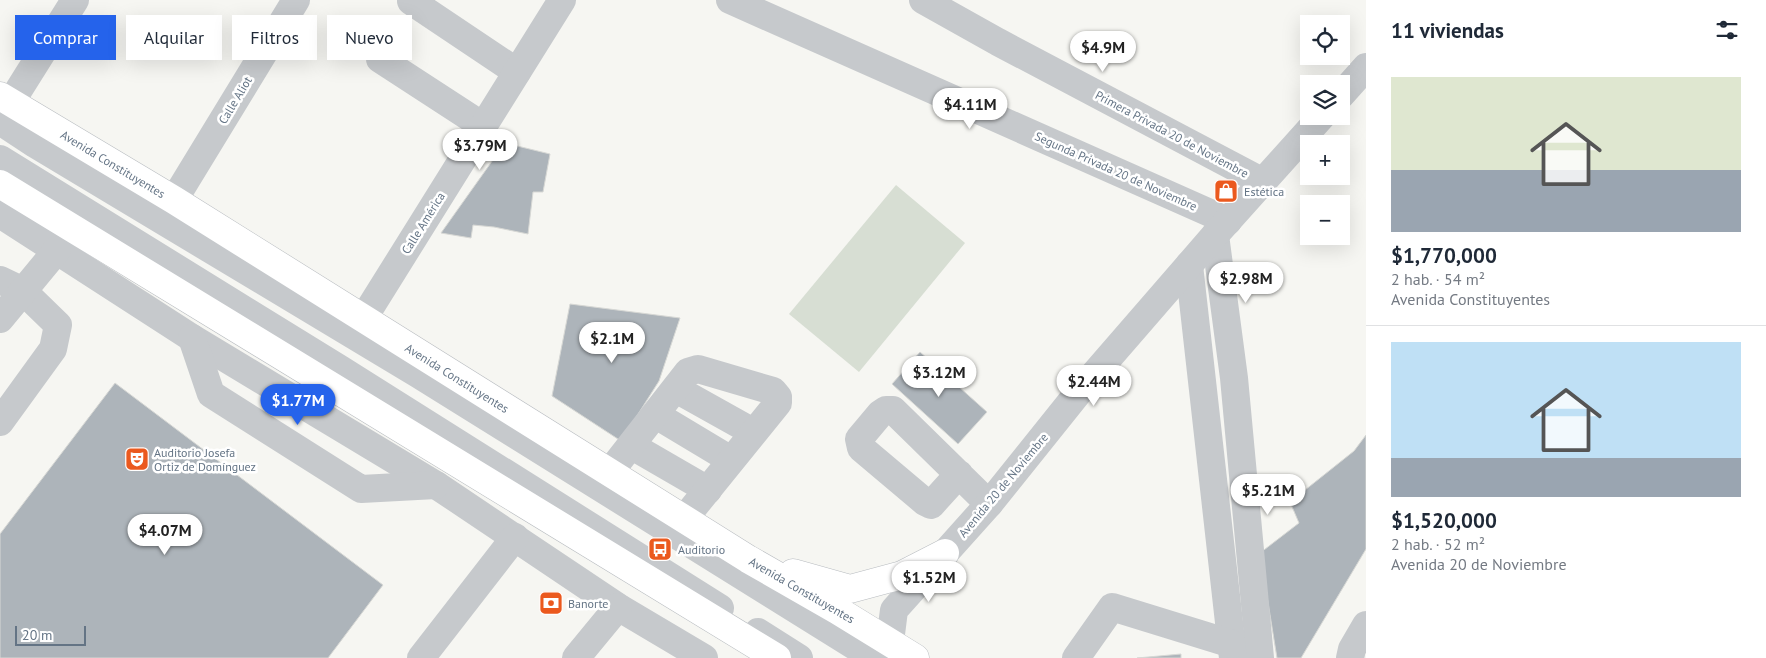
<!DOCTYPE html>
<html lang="es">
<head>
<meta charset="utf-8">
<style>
	body { margin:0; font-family:"PT Sans",sans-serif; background:#f6f6f7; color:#1f2937; height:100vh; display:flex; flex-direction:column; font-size:19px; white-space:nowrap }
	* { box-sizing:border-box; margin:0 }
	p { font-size:16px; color:#747a83 }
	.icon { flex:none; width:28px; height:28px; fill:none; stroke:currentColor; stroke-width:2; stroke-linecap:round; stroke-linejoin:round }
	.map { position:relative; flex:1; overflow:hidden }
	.panel { display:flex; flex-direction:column; background:#fff; width:400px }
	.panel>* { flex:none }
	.banner { position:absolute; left:15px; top:15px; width:475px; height:45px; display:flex; gap:10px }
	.tools { position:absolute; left:1300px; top:15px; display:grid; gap:10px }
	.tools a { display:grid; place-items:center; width:50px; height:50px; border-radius:0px; background:#fff; box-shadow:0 5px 20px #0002; font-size:25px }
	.scale { position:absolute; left:15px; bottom:12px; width:71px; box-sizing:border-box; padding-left:5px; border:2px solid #647485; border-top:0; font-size:14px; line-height:18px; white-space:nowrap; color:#647485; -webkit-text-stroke:4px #fff; paint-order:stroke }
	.price { position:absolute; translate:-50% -42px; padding:0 11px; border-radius:18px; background:#fff; color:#222; font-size:16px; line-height:32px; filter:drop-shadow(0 1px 2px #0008) }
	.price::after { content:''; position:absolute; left:50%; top:30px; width:15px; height:11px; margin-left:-8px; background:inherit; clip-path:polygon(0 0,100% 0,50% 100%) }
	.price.current { background:#2563eb; color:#fff }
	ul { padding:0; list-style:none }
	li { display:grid; align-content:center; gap:10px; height:265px; padding:0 25px }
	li+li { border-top:1px solid #e0e1e3 }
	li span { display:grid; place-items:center; height:155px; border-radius:0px; color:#555 }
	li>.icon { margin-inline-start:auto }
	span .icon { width:90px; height:90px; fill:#fffc; stroke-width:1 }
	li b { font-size:21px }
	h2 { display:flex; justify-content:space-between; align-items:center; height:60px; padding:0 25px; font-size:21px }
	.tag { padding:0 18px; border-radius:0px; background:#fff; box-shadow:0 5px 20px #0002; font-size:18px; line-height:45px }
	.tag.current { background:#2563eb; color:#fff }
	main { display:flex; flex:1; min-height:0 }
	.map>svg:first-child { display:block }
	.grass { fill:#d7ded3 }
	.building { fill:#adb4ba; stroke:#d7d8d5 }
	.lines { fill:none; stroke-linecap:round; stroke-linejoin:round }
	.major-casing { stroke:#b8bcc0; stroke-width:29 }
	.minor { stroke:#c6c9cc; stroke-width:28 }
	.major { stroke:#fff; stroke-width:28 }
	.labels { text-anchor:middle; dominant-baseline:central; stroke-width:5; stroke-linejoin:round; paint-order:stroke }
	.street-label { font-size:12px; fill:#647485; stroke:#fff }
	.poi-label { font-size:12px; fill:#647485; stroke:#fff; text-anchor:start }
</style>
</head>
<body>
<main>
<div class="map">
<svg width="1366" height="658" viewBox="0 0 1366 658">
	<rect width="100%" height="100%" fill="#f6f6f2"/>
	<path class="grass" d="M896 185 965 243 859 372 789 314Z"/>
	<g class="building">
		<path d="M505 143 550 154 543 192H533L528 234 494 227 473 225 471 238 441 233Z"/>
		<path d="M570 304 680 318 659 381 621 441 552 396Z"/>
		<path d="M920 352 987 412 958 444 892 384Z"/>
		<path d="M115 383 383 585 328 658H0V534Z"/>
		<path d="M1366 435V549L1301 658H1277L1260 553 1299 523 1290 502 1354 451Z"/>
		<path d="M1181 654V658H1137Z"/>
	</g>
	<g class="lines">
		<g class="major-casing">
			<g id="major">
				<path d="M0 96 174 200 748 559 837 610 915 658"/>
				<path d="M0 184 777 658"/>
				<path d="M793 573 850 589 902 575 945 553"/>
			</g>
		</g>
		<g class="minor">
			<path d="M730 0 1228 221"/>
			<path d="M923 0 998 42 1263 182"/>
			<path d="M411 1 517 72"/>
			<path d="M380 59 483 126"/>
			<path d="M1341 95 1366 67"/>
			<path d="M11 102 75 0"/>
			<path d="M0 121 35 144 418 374 874 658"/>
			<path d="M0 159 340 369 720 608"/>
			<path d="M174 200 296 0"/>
			<path d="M0 214 192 338 436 485 618 607 704 658"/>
			<path d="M1215 235 1234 378 1260 658"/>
			<path d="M1189 265 1233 658"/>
			<path d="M0 280 23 291 58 325 53 349 0 422"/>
			<path d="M0 319 57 250"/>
			<path d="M363 319 562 0"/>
			<path d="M192 338 211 394 361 489 436 485"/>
			<path d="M676 389 753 432"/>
			<path d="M656 415 731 460"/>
			<path d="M632 446 708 490"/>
			<path d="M609 473 688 372 698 369 773 391 778 397V403L684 519"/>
			<path d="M959 474 931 505 925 502 861 448 859 439 880 414 886 410H893L989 504"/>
			<path d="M758 632 799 658"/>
			<path d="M421 658 515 537"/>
			<path d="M576 658 618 607"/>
			<path d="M878 658 890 642 894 610 989 504 1078 393 1215 235 1322 116"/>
			<path d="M1076 658 1112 607 1232 644"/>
			<path d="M1350 658 1352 649 1366 625"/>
		</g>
		<use href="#major" class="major"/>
	</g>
	<defs>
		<g id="shop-square" transform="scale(1.25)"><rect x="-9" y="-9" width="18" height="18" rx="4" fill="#eb591e" stroke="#fff"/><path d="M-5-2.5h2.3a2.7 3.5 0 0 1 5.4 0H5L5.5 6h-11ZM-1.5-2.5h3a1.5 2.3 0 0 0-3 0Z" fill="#fff"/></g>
		<g id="theatre-square" transform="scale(1.25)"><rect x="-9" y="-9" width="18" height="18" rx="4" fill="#eb591e" stroke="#fff"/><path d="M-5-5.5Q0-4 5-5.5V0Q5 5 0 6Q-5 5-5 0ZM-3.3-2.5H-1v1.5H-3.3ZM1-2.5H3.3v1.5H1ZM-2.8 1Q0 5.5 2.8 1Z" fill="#fff"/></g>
		<g id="bus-square" transform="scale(1.25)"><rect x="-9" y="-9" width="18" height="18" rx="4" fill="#eb591e" stroke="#fff"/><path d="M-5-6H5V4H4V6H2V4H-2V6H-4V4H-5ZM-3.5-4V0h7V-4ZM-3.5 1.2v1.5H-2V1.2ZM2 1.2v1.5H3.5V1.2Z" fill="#fff"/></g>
		<g id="bank-square" transform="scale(1.25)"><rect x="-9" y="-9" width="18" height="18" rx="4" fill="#eb591e" stroke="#fff"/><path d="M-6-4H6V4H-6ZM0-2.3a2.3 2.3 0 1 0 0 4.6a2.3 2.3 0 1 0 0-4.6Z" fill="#fff"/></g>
	</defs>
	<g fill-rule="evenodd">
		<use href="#shop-square" x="1226" y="191"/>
		<use href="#theatre-square" x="137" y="459"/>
		<use href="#bus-square" x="660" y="549"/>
		<use href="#bank-square" x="551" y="603"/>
	</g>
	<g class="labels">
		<g class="street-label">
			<text transform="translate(235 100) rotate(-59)">Calle Aliot</text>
			<text transform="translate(1172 134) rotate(28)">Primera Privada 20 de Noviembre</text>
			<text transform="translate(113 164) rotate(31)">Avenida Constituyentes</text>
			<text transform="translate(1116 171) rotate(24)">Segunda Privada 20 de Noviembre</text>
			<text transform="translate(423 223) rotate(-58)">Calle América</text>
			<text transform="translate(457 378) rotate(32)">Avenida Constituyentes</text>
			<text transform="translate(1003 485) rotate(-50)">Avenida 20 de Noviembre</text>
			<text transform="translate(802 590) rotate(30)">Avenida Constituyentes</text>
		</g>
		<g class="poi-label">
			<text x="1244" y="191">Estética</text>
			<text x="154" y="452">Auditorio Josefa<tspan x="154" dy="14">Ortiz de Domínguez</tspan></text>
			<text x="678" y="549">Auditorio</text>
			<text x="568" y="603">Banorte</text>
		</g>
	</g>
</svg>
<div class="tools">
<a><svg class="icon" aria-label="locate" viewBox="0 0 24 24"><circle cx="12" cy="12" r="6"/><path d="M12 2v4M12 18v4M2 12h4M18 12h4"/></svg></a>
<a><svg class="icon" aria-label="layers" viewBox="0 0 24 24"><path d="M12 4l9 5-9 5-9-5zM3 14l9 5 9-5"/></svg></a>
<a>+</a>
<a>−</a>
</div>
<div class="scale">20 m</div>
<b class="price" style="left:1103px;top:73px">$4.9M</b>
<b class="price" style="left:970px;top:130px">$4.11M</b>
<b class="price" style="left:480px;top:171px">$3.79M</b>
<b class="price" style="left:1246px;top:304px">$2.98M</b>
<b class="price" style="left:612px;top:364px">$2.1M</b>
<b class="price" style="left:939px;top:398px">$3.12M</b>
<b class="price" style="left:1094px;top:407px">$2.44M</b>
<b class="price current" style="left:298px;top:426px">$1.77M</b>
<b class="price" style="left:1268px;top:516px">$5.21M</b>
<b class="price" style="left:165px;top:556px">$4.07M</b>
<b class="price" style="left:929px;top:603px">$1.52M</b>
<div class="banner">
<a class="tag current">Comprar</a>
<a class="tag">Alquilar</a>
<a class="tag">Filtros</a>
<a class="tag">Nuevo</a>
</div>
</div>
<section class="panel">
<h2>11 viviendas<svg class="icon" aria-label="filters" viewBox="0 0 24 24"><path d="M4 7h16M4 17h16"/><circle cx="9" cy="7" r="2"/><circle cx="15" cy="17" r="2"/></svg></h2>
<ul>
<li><span style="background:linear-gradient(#dfe7d0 60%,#9aa5b1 0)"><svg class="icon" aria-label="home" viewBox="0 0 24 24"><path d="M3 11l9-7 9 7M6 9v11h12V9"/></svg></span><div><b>$1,770,000</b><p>2 hab. · 54 m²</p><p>Avenida Constituyentes</p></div></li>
<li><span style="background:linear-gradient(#bfe0f5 75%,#9aa5b1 0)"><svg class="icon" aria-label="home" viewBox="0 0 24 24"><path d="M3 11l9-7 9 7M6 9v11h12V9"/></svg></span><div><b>$1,520,000</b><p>2 hab. · 52 m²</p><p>Avenida 20 de Noviembre</p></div></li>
</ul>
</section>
</main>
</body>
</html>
